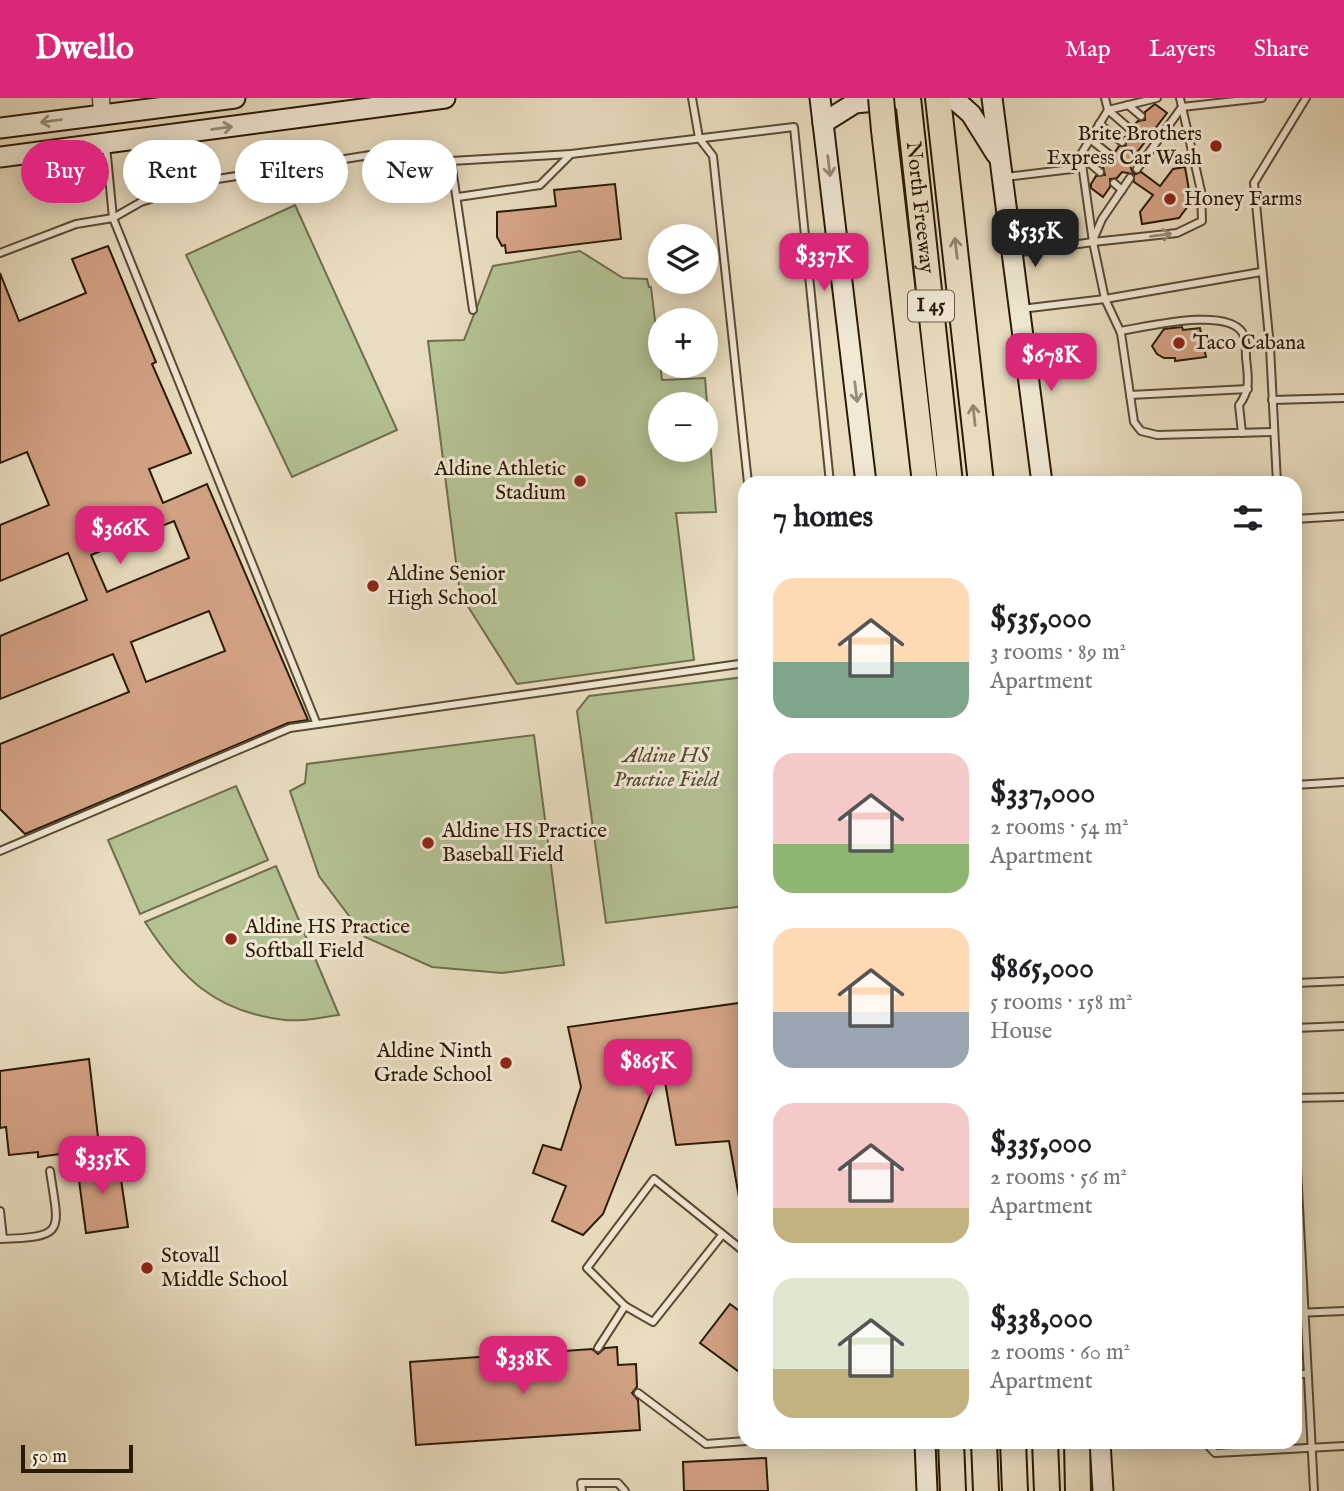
<!DOCTYPE html>
<html lang="en">
<head>
<meta charset="utf-8">
<style>
	body { margin:0; font-family:"IM FELL English",serif; background:#f6f6f6; color:#202124; height:100vh; display:flex; flex-direction:column; font-size:26px; white-space:nowrap }
	* { box-sizing:border-box; margin:0 }
	p { font-size:23px; color:#757577 }
	.icon { flex:none; width:38px; height:38px; fill:none; stroke:currentColor; stroke-width:2; stroke-linecap:round; stroke-linejoin:round }
	.map { position:relative; flex:1; overflow:hidden }
	.panel { position:absolute; left:738px; top:378px; width:564px; height:973px; display:flex; flex-direction:column; background:#fff; border-radius:21px; box-shadow:0 4px 18px #0003 }
	.panel>* { flex:none }
	.guide { position:absolute; left:21px; top:42px; width:612px; height:63px; display:flex; gap:14px }
	.buttons { position:absolute; left:648px; top:126px; display:grid; gap:14px }
	.buttons a { display:grid; place-items:center; width:70px; height:70px; border-radius:50%; background:#fff; box-shadow:0 4px 18px #0003; font-size:35px }
	.scale { position:absolute; left:21px; bottom:18px; width:112px; box-sizing:border-box; padding-left:7px; border:4px solid #2b1a04; border-top:0; font-size:19px; line-height:24px; white-space:nowrap; color:#2b1a04; -webkit-text-stroke:5px #f1e9d6; paint-order:stroke }
	.price { position:absolute; translate:-50% -60px; padding:0 16px; border-radius:14px; background:#db2777; color:#fff; font-size:23px; line-height:46px; filter:drop-shadow(0 2px 4px #0008) }
	.price::after { content:''; position:absolute; left:50%; top:42px; width:21px; height:16px; margin-left:-10px; background:inherit; clip-path:polygon(0 0,100% 0,50% 100%) }
	.price.active { background:#222; color:#fff }
	ul { padding:0; list-style:none }
	li { display:flex; align-items:center; gap:21px; height:175px; padding:0 35px }
	li span { display:grid; place-items:center; flex:none; width:196px; height:140px; border-radius:21px; color:#555 }
	li>.icon { margin-inline-start:auto }
	span .icon { width:84px; height:84px; fill:#fffc; stroke-width:1 }
	li b { font-size:30px }
	h2 { display:flex; justify-content:space-between; align-items:center; height:84px; padding:0 35px; font-size:30px }
	.tag { padding:0 24px; border-radius:32px; background:#fff; box-shadow:0 4px 18px #0003; font-size:24px; line-height:63px }
	.tag.active { background:#db2777; color:#fff }
	header { display:flex; align-items:center; gap:42px; box-sizing:border-box; height:98px; padding:0 35px; background:#db2777; color:#fff }
	header strong { font-size:33px }
	nav { display:flex; gap:38px; margin-inline-start:auto; font-size:24px }
	.map>svg:first-child { display:block }
	.green { fill:#b4c294; stroke:#706e4c; stroke-width:2; fill-rule:evenodd }
	.building { fill:#d4a386; stroke:#2b1a04; stroke-width:2; fill-rule:evenodd }
	.lines { fill:none; stroke-linecap:round; stroke-linejoin:round }
	.service-casing { stroke:#5a4b33; stroke-width:10 }
	.tertiary-casing { stroke:#5a4b33; stroke-width:19 }
	.secondary-casing { stroke:#2b1a04; stroke-width:23 }
	.motorway-casing { stroke:#2b1a04; stroke-width:28 }
	.service { stroke:#f1e9d6; stroke-width:6 }
	.tertiary { stroke:#f1e9d6; stroke-width:16 }
	.secondary { stroke:#f1e9d6; stroke-width:19 }
	.motorway { stroke:#e9ddc0; stroke-width:24 }
	.motorway-bridge-casing { stroke:#2b1a04; stroke-width:28; stroke-linecap:butt }
	.motorway-bridge { stroke:#e9ddc0; stroke-width:24 }
	.oneway { stroke:#988c78 }
	.oneway2 { stroke:#94856b }
	.poi-dot { fill:#8f2418; stroke:#f1e9d6; stroke-width:2.5 }
	.labels { text-anchor:middle; dominant-baseline:central; stroke-width:6; stroke-linejoin:round; paint-order:stroke }
	.shield { fill:#f1e9d6; stroke:#665843; stroke-width:2 }
	.shield-label { font-size:19px; font-weight:bold; fill:#2b1a04 }
	.poi-label { font-size:21px; fill:#2b1a04; stroke:#f1e9d6; text-anchor:start }
	.street-label { font-size:21px; fill:#2b1a04; stroke:#f1e9d6 }
	.park-label { font-size:21px; font-style:italic; fill:#544c2f; stroke:#f1e9d6 }
</style>
</head>
<body>
<header>
<strong>Dwello</strong>
<nav><a>Map</a><a>Layers</a><a>Share</a></nav>
</header>
<div class="map">
<svg width="1344" height="1393" viewBox="0 0 1344 1393">
	<rect width="100%" height="100%" fill="#e9ddc0"/>
	<filter id="stains"><feTurbulence type="fractalNoise" baseFrequency=".00286" numOctaves="4"/><feColorMatrix values="0 0 0 0 .2 0 0 0 0 .09 0 0 0 0 .02 0 0 0 .5 -.17"/></filter>
	<radialGradient id="worn" r=".72"><stop offset=".6" stop-color="#630" stop-opacity="0"/><stop offset="1" stop-color="#630" stop-opacity=".3"/></radialGradient>
	<g class="green">
		<path d="M295 107 397 332 292 379 186 157Z"/>
		<path d="M580 153 623 180 647 181 649 189H651L662 282 705 280 716 414 676 415 694 562 517 586 460 496 428 243 464 242 493 168ZM660 306H705V352H660Z"/>
		<path d="M745 579V808L606 825 577 613 589 598Z"/>
		<path d="M534 637 564 867 502 875 432 869 365 839 319 778 290 693 305 685 307 666Z"/>
		<path d="M236 688 268 762 140 816 108 742Z"/>
		<path d="M276 768 339 917C322 919 302 924 285 922 215 914 181 880 145 824Z"/>
	</g>
	<g class="building">
		<path d="M1155 6 1167 15 1129 65 1132 73 1136 76 1141 74 1160 88 1173 71 1185 69 1191 104 1179 120 1142 126 1140 114 1153 97 1134 84V76L1122 74 1117 80 1110 81V89L1103 99 1091 90V86L1096 78 1105 77 1103 69 1108 63 1115 62V54L1119 48H1126L1125 39 1135 36 1134 27 1138 23 1145 22V14Z"/>
		<path d="M615 86 621 141 506 155 505 147 502 148 497 139V114L556 108 554 92Z"/>
		<path d="M108 148 156 264 152 266 191 355 149 371 163 405 207 386 308 622 288 625 25 736 0 711V646L129 594 113 556 0 601V538L87 502 68 455 0 483V427L49 407 27 354 0 365V175L19 223 86 195 72 161ZM174 423 189 460 107 494 91 457ZM209 513 225 553 146 584 131 544Z"/>
		<path d="M1182 229 1183 232 1200 230 1206 259 1175 263V260H1164L1157 256 1152 248 1164 231Z"/>
		<path d="M746 904V1099H739L729 1043 676 1047 662 967 603 1116 583 1137 552 1123 566 1088 533 1075 543 1047 561 1052 581 989 568 929Z"/>
		<path d="M89 961 98 1039 74 1042 75 1054 38 1059V1054L9 1057 6 1029 0 1030V973Z"/>
		<path d="M118 1061 128 1129 86 1135 77 1067Z"/>
		<path d="M730 1206 746 1218V1279L700 1245Z"/>
		<path d="M617 1249 618 1267 636 1266 637 1289 632 1295 638 1302 640 1332 416 1347 410 1264 592 1251 598 1256 605 1250Z"/>
		<path d="M766 1360 768 1393H684L683 1364Z"/>
	</g>
	<g class="lines">
		<g class="service-casing">
			<g id="service">
				<path d="M692 0 699 40 713 58 748 385"/>
				<path d="M1180 0 1182 9 1262 0"/>
				<path d="M1128 7 1141 18"/>
				<path d="M1108 12 1157 0"/>
				<path d="M1108 12 1131 32"/>
				<path d="M1099 26 1122 44"/>
				<path d="M1090 41 1111 58"/>
				<path d="M106 48 113 120 316 624"/>
				<path d="M1081 58 1100 74"/>
				<path d="M1081 59 1093 144"/>
				<path d="M451 63 571 56 794 29 830 385"/>
				<path d="M1137 71 1182 9"/>
				<path d="M1005 79 1072 71 1108 12 1105 0"/>
				<path d="M1114 85 1122 92"/>
				<path d="M458 99 540 87 571 56"/>
				<path d="M1093 142 1102 121 1130 80"/>
				<path d="M1093 144 1177 135 1202 123 1201 93 1182 9"/>
				<path d="M0 155 76 126 113 120 141 104 211 82 421 49 451 63 473 212"/>
				<path d="M1014 155 1093 144 1105 201 1121 235 1134 324 1141 333 1157 337 1274 334"/>
				<path d="M1021 211 1105 201 1261 174"/>
				<path d="M1120 233C1147 229 1225 209 1242 234 1246 240 1246 252 1246 260 1248 278 1251 292 1239 307L1242 335"/>
				<path d="M1130 297 1248 291"/>
				<path d="M1272 302 1344 300"/>
				<path d="M1277 385 1270 249 1254 85 1306 0"/>
				<path d="M1295 421 1344 418"/>
				<path d="M1295 687 1344 684"/>
				<path d="M0 753 290 630 746 565"/>
				<path d="M1295 885 1344 883"/>
				<path d="M1295 930 1344 928"/>
				<path d="M1295 1000 1344 999"/>
				<path d="M1295 1033 1314 1393"/>
				<path d="M0 1113 3 1140"/>
				<path d="M722 1137 653 1224 625 1208 587 1170 654 1081 746 1155"/>
				<path d="M0 1141C67 1139 59 1134 50 1073"/>
				<path d="M1295 1215 1344 1213"/>
				<path d="M598 1250 625 1208"/>
				<path d="M1295 1276H1307"/>
				<path d="M638 1295 706 1346 746 1343"/>
				<path d="M1205 1344 1215 1355 1344 1348"/>
				<path d="M582 1393 581 1385H618L625 1393"/>
			</g>
		</g>
		<g class="tertiary-casing">
			<path id="tertiary" d="M101 0 102 17"/>
		</g>
		<g class="secondary-casing">
			<g id="secondary">
				<path d="M820 0 866 385"/>
				<path d="M953 0 971 16 996 56"/>
				<path d="M992 0 1042 385"/>
				<path d="M823 25 855 5 905 0"/>
				<path d="M0 30 235 0"/>
				<path d="M0 59 445 0"/>
				<path d="M925 1344 927 1393"/>
				<path d="M1100 1344 1103 1393"/>
			</g>
		</g>
		<g class="motorway-casing">
			<g id="motorway">
				<path id="s1" d="M908 0 950 385"/>
				<path d="M938 0 981 385"/>
				<path d="M884 32 925 385"/>
				<path d="M951 1344 953 1393"/>
				<path d="M984 1344 986 1393"/>
				<path d="M1013 1344 1015 1393"/>
				<path d="M1045 1344 1047 1393"/>
				<path d="M1077 1344 1078 1393"/>
			</g>
		</g>
		<use href="#service" class="service"/>
		<use href="#tertiary" class="tertiary"/>
		<use href="#secondary" class="secondary"/>
		<use href="#motorway" class="motorway"/>
		<g class="motorway-bridge-casing">
			<path id="motorway-bridge" d="M881 0 884 32"/>
		</g>
		<use href="#motorway-bridge" class="motorway-bridge"/>
	</g>
	<defs><path id="oneway-shaft" d="M-6 0H5M1.5-3L5.5 0L1.5 3" fill="none" stroke-width="1.6" stroke-linecap="round" stroke-linejoin="round" transform="scale(1.75)"/></defs>
	<g class="oneway">
		<use href="#oneway-shaft" transform="translate(51 23) rotate(173)"/>
		<use href="#oneway-shaft" transform="translate(222 30) rotate(-8)"/>
		<use href="#oneway-shaft" transform="translate(829 68) rotate(83)"/>
		<use href="#oneway-shaft" transform="translate(1161 137) rotate(-7)"/>
		<use href="#oneway-shaft" transform="translate(856 294) rotate(83)"/>
	</g>
	<g class="oneway2">
		<use href="#oneway-shaft" transform="translate(956 150) rotate(-97)"/>
		<use href="#oneway-shaft" transform="translate(974 317) rotate(-96)"/>
	</g>
	<g class="poi-dot">
		<circle cx="1216" cy="48" r="7"/>
		<circle cx="1170" cy="101" r="7"/>
		<circle cx="1179" cy="245" r="7"/>
		<circle cx="580" cy="383" r="7"/>
		<circle cx="373" cy="488" r="7"/>
		<circle cx="428" cy="745" r="7"/>
		<circle cx="231" cy="841" r="7"/>
		<circle cx="506" cy="965" r="7"/>
		<circle cx="147" cy="1170" r="7"/>
	</g>
	<g class="labels">
		<rect class="shield" x="908" y="192.5" width="46" height="31" rx="5"/>
		<g class="shield-label">
			<text x="931" y="208">I 45</text>
		</g>
		<g class="poi-label">
			<text x="1202" y="36" text-anchor="end">Brite Brothers<tspan x="1202" dy="24">Express Car Wash</tspan></text>
			<text x="1184" y="101">Honey Farms</text>
			<text x="1193" y="245">Taco Cabana</text>
			<text x="566" y="371" text-anchor="end">Aldine Athletic<tspan x="566" dy="24">Stadium</tspan></text>
			<text x="387" y="476">Aldine Senior<tspan x="387" dy="24">High School</tspan></text>
			<text x="442" y="733">Aldine HS Practice<tspan x="442" dy="24">Baseball Field</tspan></text>
			<text x="245" y="829">Aldine HS Practice<tspan x="245" dy="24">Softball Field</tspan></text>
			<text x="492" y="953" text-anchor="end">Aldine Ninth<tspan x="492" dy="24">Grade School</tspan></text>
			<text x="161" y="1158">Stovall<tspan x="161" dy="24">Middle School</tspan></text>
		</g>
		<g class="street-label">
			<text stroke="none"><textPath href="#s1" startOffset="110">North Freeway</textPath></text>
		</g>
		<g class="park-label">
			<text x="666" y="658">Aldine HS<tspan x="666" dy="24">Practice Field</tspan></text>
		</g>
	</g>
	<rect width="100%" height="100%" filter="url(#stains)"/>
	<rect width="100%" height="100%" fill="url(#worn)"/>
</svg>
<div class="buttons">
<a><svg class="icon" aria-label="layers" viewBox="0 0 24 24"><path d="M12 4l9 5-9 5-9-5zM3 14l9 5 9-5"/></svg></a>
<a>+</a>
<a>−</a>
</div>
<div class="scale">50 m</div>
<b class="price active" style="left:1035px;top:171px">$535K</b>
<b class="price" style="left:824px;top:195px">$337K</b>
<b class="price" style="left:1051px;top:295px">$678K</b>
<b class="price" style="left:120px;top:468px">$366K</b>
<b class="price" style="left:648px;top:1001px">$865K</b>
<b class="price" style="left:102px;top:1098px">$335K</b>
<b class="price" style="left:523px;top:1298px">$338K</b>
<div class="guide">
<a class="tag active">Buy</a>
<a class="tag">Rent</a>
<a class="tag">Filters</a>
<a class="tag">New</a>
</div>
<section class="panel">
<h2>7 homes<svg class="icon" aria-label="filters" viewBox="0 0 24 24"><path d="M4 7h16M4 17h16"/><circle cx="9" cy="7" r="2"/><circle cx="15" cy="17" r="2"/></svg></h2>
<ul>
<li><span style="background:linear-gradient(#ffd9b3 60%,#7fa58c 0)"><svg class="icon" aria-label="home" viewBox="0 0 24 24"><path d="M3 11l9-7 9 7M6 9v11h12V9"/></svg></span><div><b>$535,000</b><p>3 rooms · 89 m²</p><p>Apartment</p></div></li>
<li><span style="background:linear-gradient(#f6c9c9 65%,#8fb573 0)"><svg class="icon" aria-label="home" viewBox="0 0 24 24"><path d="M3 11l9-7 9 7M6 9v11h12V9"/></svg></span><div><b>$337,000</b><p>2 rooms · 54 m²</p><p>Apartment</p></div></li>
<li><span style="background:linear-gradient(#ffd9b3 60%,#9aa5b1 0)"><svg class="icon" aria-label="home" viewBox="0 0 24 24"><path d="M3 11l9-7 9 7M6 9v11h12V9"/></svg></span><div><b>$865,000</b><p>5 rooms · 158 m²</p><p>House</p></div></li>
<li><span style="background:linear-gradient(#f6c9c9 75%,#c2b280 0)"><svg class="icon" aria-label="home" viewBox="0 0 24 24"><path d="M3 11l9-7 9 7M6 9v11h12V9"/></svg></span><div><b>$335,000</b><p>2 rooms · 56 m²</p><p>Apartment</p></div></li>
<li><span style="background:linear-gradient(#dfe7d0 65%,#c2b280 0)"><svg class="icon" aria-label="home" viewBox="0 0 24 24"><path d="M3 11l9-7 9 7M6 9v11h12V9"/></svg></span><div><b>$338,000</b><p>2 rooms · 60 m²</p><p>Apartment</p></div></li>
</ul>
</section>
</div>
</body>
</html>
